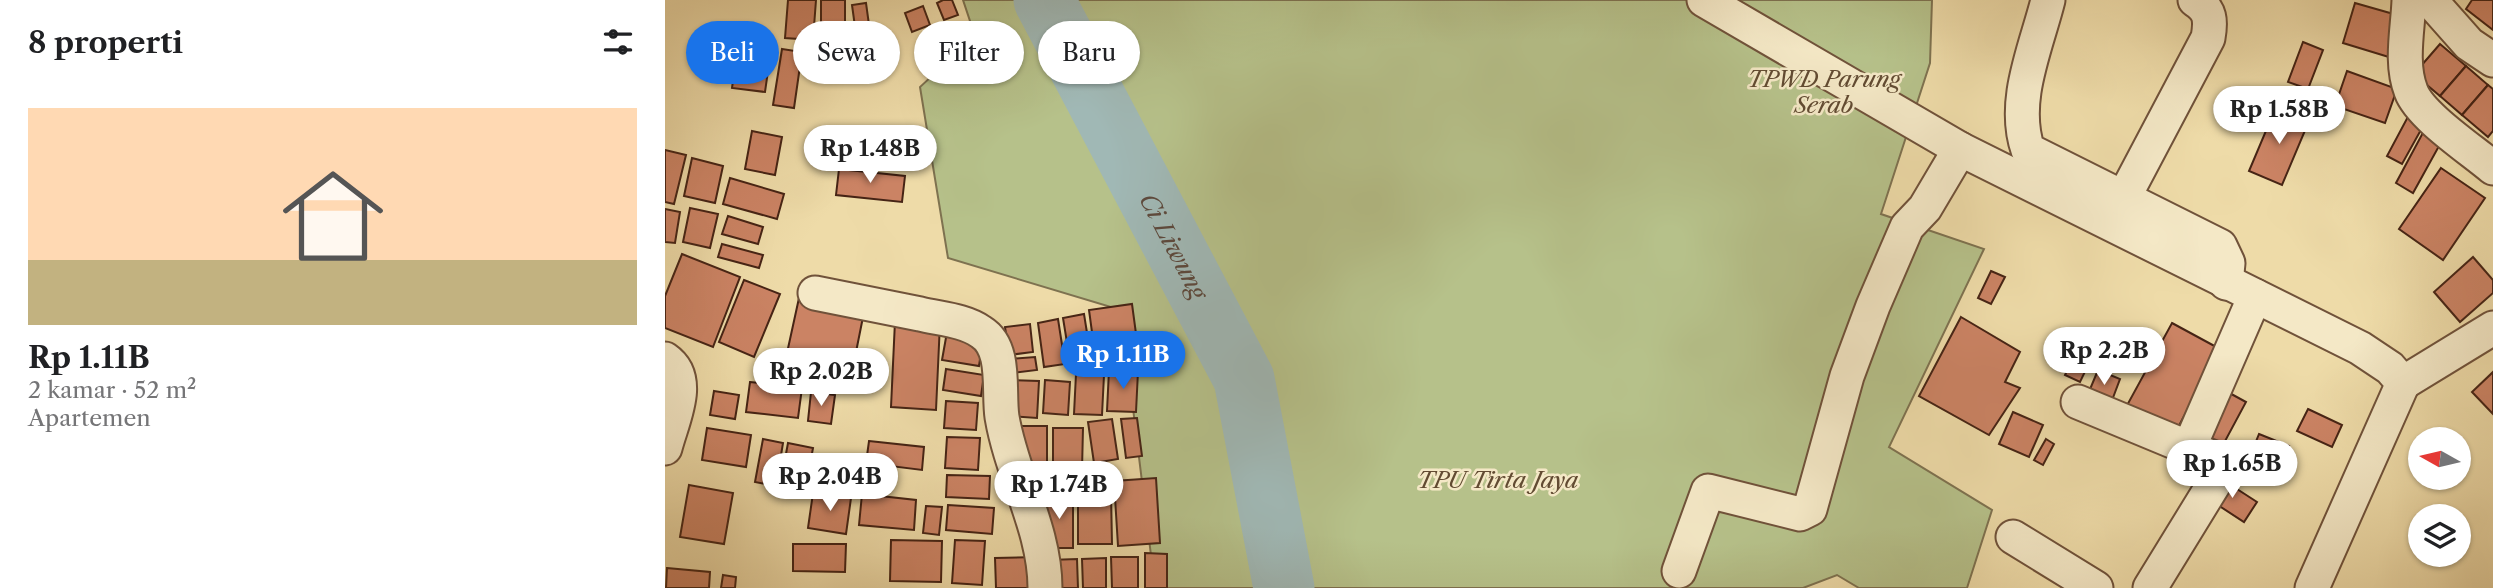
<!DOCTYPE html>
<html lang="id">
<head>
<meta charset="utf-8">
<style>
	body { margin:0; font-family:"Libre Caslon Text",serif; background:#f2f2f2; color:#202124; height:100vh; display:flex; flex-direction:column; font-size:26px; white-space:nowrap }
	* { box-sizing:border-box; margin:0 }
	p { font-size:23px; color:#757577 }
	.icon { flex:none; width:38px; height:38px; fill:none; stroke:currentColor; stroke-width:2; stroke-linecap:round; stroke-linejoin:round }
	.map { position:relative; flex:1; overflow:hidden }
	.panel { display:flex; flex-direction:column; background:#fff; width:665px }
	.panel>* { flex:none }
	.top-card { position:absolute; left:21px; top:21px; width:665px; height:63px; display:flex; gap:14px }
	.needle { width:46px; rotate:278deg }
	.buttons { position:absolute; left:1743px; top:427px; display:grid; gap:14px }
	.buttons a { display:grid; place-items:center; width:63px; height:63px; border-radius:50%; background:#fff; box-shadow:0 2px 5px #0004; font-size:35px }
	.price { position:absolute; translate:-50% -60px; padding:0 16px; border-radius:24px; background:#fff; color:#222; font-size:23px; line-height:46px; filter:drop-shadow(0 2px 4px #0008) }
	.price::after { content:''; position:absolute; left:50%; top:42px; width:21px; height:16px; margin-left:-10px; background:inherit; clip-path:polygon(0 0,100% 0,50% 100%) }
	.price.selected { background:#1a73e8; color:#fff }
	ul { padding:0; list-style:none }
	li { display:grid; align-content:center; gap:14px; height:371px; padding:0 28px }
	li+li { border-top:2px solid #e0e0e0 }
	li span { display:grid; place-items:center; height:217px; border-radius:0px; color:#555 }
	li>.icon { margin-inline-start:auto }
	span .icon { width:126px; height:126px; fill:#fffc; stroke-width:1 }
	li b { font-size:30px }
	h2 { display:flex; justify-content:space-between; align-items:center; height:84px; padding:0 28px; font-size:30px }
	.tag { padding:0 24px; border-radius:32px; background:#fff; box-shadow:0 2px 5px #0004; font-size:24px; line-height:63px }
	.tag.selected { background:#1a73e8; color:#fff }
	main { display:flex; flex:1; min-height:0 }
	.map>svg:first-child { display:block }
	.green { fill:#b6c18a; stroke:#7e7250; stroke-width:2 }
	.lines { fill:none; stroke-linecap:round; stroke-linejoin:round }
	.river { stroke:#a0b8b5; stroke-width:61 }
	.building { fill:#cb8364; stroke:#462415; stroke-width:2 }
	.minor-casing { stroke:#70523a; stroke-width:37 }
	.minor { stroke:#f4e8c6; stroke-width:33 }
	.labels { text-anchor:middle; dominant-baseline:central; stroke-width:5; stroke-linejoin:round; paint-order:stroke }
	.park-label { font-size:23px; font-style:italic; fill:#624b32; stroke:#f4e8c6 }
	.water-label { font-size:24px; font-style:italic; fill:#5c493d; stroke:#f4e8c6 }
</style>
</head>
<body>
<main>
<section class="panel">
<h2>8 properti<svg class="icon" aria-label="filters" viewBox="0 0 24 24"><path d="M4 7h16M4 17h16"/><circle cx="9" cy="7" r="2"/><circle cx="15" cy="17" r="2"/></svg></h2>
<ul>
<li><span style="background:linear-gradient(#ffd9b3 70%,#c2b280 0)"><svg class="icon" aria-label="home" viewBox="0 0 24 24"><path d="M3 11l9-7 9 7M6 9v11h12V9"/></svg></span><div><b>Rp 1.11B</b><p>2 kamar · 52 m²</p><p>Apartemen</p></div></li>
</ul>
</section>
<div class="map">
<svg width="1828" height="588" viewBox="0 0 1828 588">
	<rect width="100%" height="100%" fill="#eedba8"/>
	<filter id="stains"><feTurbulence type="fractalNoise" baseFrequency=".00286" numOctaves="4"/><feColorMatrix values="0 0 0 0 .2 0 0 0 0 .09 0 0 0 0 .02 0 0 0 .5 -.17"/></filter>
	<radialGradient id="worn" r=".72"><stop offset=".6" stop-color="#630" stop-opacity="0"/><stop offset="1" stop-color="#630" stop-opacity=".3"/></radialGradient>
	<path class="green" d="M298 0H1267L1265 63 1216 214 1319 249 1224 447 1327 510 1302 588H1194L1172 575 1138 588H490L456 310 283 258 255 87 310 36Z"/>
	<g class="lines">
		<path class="river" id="s1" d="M379 0 579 379 619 588"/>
	</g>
	<g class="building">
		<path d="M123 0H151L148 40 120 38Z"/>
		<path d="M156 0H180V34L156 35Z"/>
		<path d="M278 0H287L293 15 279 20 272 3Z"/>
		<path d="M1807 0H1828V30L1801 9Z"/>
		<path d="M201 3 205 32 191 34 187 5Z"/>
		<path d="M1690 3 1739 17 1727 58 1678 43Z"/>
		<path d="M258 6 265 25 247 32 240 13Z"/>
		<path d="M214 40 221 64 194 72 187 49Z"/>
		<path d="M1638 42 1658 50 1643 89 1623 82Z"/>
		<path d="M1775 44 1801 66 1775 96 1749 74Z"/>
		<path d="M73 45 106 50 100 92 67 88Z"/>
		<path d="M117 49 137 52 129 108 108 105Z"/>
		<path d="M1801 66 1823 85 1797 115 1775 96Z"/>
		<path d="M1682 71 1732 89 1720 123 1670 106Z"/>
		<path d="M1823 85 1828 89V131L1823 137 1797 115Z"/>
		<path d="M1611 107 1644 121 1617 185 1584 171Z"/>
		<path d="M1746 111 1762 119 1737 164 1722 156Z"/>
		<path d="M1761 127 1779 137 1748 193 1731 183Z"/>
		<path d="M87 131 117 137 110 175 80 169Z"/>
		<path d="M0 150 21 155 9 204 0 202Z"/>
		<path d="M27 158 58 166 50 203 19 196Z"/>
		<path d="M1776 168 1820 198 1778 260 1734 229Z"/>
		<path d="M174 169 240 176 237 202 171 195Z"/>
		<path d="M65 178 119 194 112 219 58 204Z"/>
		<path d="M25 208 53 214 45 248 18 242Z"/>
		<path d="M0 209 15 212 10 243 0 242Z"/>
		<path d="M63 216 98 227 93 244 57 234Z"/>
		<path d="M57 244 98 255 94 268 53 257Z"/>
		<path d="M17 254 75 277 48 347 0 328V296Z"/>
		<path d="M1808 257 1828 280V293L1795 322 1769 292Z"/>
		<path d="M1326 271 1340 277 1326 304 1313 298Z"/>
		<path d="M79 280 115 294 89 357 54 342Z"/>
		<path d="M134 298 199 312 188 367 122 353Z"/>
		<path d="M467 304 474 356 431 362 424 310Z"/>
		<path d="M419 314 426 358 405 361 398 318Z"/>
		<path d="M1296 317 1355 352 1340 382 1355 388 1324 435 1254 396Z"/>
		<path d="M393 319 400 364 379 367 373 323Z"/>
		<path d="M230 321 275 323 271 410 226 407Z"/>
		<path d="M1507 323 1555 349 1509 435 1460 409Z"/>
		<path d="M365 324 368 352 344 355 340 327Z"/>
		<path d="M282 332 318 339 314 366 277 360Z"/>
		<path d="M1413 348 1428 355 1415 382 1400 375Z"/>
		<path d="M370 357 372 370 346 373 344 359Z"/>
		<path d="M281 369 319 375 316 396 278 390Z"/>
		<path d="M444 370 473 371 471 412 442 411Z"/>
		<path d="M1433 370 1455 379 1446 403 1423 394Z"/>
		<path d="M1828 372V414L1807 392Z"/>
		<path d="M411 374 439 375 437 415 409 414Z"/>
		<path d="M344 380 374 381 372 418 343 416Z"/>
		<path d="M380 380 405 382 403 415 378 413Z"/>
		<path d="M85 382 137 388 133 418 81 412Z"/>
		<path d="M1559 390 1581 402 1551 458 1529 446Z"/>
		<path d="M49 391 74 395 70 419 45 415Z"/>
		<path d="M146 392 170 395 166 424 143 421Z"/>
		<path d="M281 401 313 403 311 430 279 428Z"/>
		<path d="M1643 409 1677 425 1667 447 1632 431Z"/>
		<path d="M1348 412 1378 425 1364 457 1334 444Z"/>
		<path d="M472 418 477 456 461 458 456 419Z"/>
		<path d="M447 419 453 459 429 463 423 422Z"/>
		<rect x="353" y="426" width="29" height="46"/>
		<path d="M42 428 86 435 81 467 37 460Z"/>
		<path d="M388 428H418L417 470H388Z"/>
		<path d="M1594 434 1624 446 1612 476 1582 464Z"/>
		<path d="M282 437 315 438 313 470 280 468Z"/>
		<path d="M98 439 118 443 111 486 90 482Z"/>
		<path d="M1381 439 1389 444 1378 465 1369 460Z"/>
		<path d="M204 441 259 447 257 470 201 463Z"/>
		<path d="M123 443 148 448 140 491 115 486Z"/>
		<path d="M161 465 198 471 195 490 158 484Z"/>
		<path d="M282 475 325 476 324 499 281 497Z"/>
		<path d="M491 478 495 543 453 546 449 481Z"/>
		<path d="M1555 478 1592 502 1579 522 1542 498Z"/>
		<path d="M24 485 68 493 59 544 15 537Z"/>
		<path d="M148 493 186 498 181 534 143 528Z"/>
		<path d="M413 493H446L447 544H413Z"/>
		<path d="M197 494 251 500 249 530 194 525Z"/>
		<path d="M380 495H408V548H381Z"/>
		<path d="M283 505 329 508 327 534 281 530Z"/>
		<path d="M261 506 277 507 274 535 258 533Z"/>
		<path d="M226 540 277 541 276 582 225 581Z"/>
		<path d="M290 540 320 541 317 585 287 583Z"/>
		<path d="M128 544H181L180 572 128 571Z"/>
		<path d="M480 553 502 554V588H480Z"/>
		<path d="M374 557 375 588H331L330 558Z"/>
		<path d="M446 557H473V588H447Z"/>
		<path d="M441 558V588H418L417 559Z"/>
		<path d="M412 559 413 588H386L385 560Z"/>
		<path d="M2 568 45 572 44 588H1Z"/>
		<path d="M58 575 71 577 70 588H56Z"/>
	</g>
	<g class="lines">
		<g class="minor-casing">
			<g id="minor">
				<path d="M1039 0 1295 149 1695 348 1725 368 1738 383 1647 588"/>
				<path d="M1383 0C1371 48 1346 101 1363 150L1555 246 1563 263 1561 283"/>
				<path d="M1744 0C1743 29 1735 63 1746 91 1755 116 1807 150 1828 168"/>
				<path d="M1765 0 1804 44 1828 60"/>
				<path d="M1458 199 1543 38C1546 21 1546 10 1530 0"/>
				<path d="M150 293C185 300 220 307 255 314 275 319 299 320 316 332 342 348 333 391 337 417 347 476 380 529 380 588"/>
				<path d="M0 359C29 379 7 420 0 448"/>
				<path d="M1738 383 1828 328"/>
				<path d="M1413 402 1524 448 1590 296"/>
				<path d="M1348 537 1431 588"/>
				<path d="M1014 571 1043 491 1135 514 1145 509 1182 376 1208 306 1242 227 1260 208 1295 149"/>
				<path d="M1485 588 1558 469 1554 460 1524 448"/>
			</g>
		</g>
		<use href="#minor" class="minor"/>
	</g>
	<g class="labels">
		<g class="park-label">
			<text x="1159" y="79">TPWD Parung<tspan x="1159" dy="26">Serab</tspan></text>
			<text x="833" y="480">TPU Tirta Jaya</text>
		</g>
		<g class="water-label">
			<text stroke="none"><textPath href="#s1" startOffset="278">Ci Liwung</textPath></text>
		</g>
	</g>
	<rect width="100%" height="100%" filter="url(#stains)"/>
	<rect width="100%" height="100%" fill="url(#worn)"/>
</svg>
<div class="buttons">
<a><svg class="needle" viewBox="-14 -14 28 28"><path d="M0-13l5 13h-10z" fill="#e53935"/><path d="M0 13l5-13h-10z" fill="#757577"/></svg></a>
<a><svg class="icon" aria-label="layers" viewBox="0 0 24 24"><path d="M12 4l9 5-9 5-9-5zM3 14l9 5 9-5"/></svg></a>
</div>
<b class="price" style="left:1614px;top:146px">Rp 1.58B</b>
<b class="price" style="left:205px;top:185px">Rp 1.48B</b>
<b class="price" style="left:1439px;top:387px">Rp 2.2B</b>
<b class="price selected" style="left:458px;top:391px">Rp 1.11B</b>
<b class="price" style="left:156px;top:408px">Rp 2.02B</b>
<b class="price" style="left:1567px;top:500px">Rp 1.65B</b>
<b class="price" style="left:165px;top:513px">Rp 2.04B</b>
<b class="price" style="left:394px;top:521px">Rp 1.74B</b>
<div class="top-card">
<a class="tag selected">Beli</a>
<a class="tag">Sewa</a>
<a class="tag">Filter</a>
<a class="tag">Baru</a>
</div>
</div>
</main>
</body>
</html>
